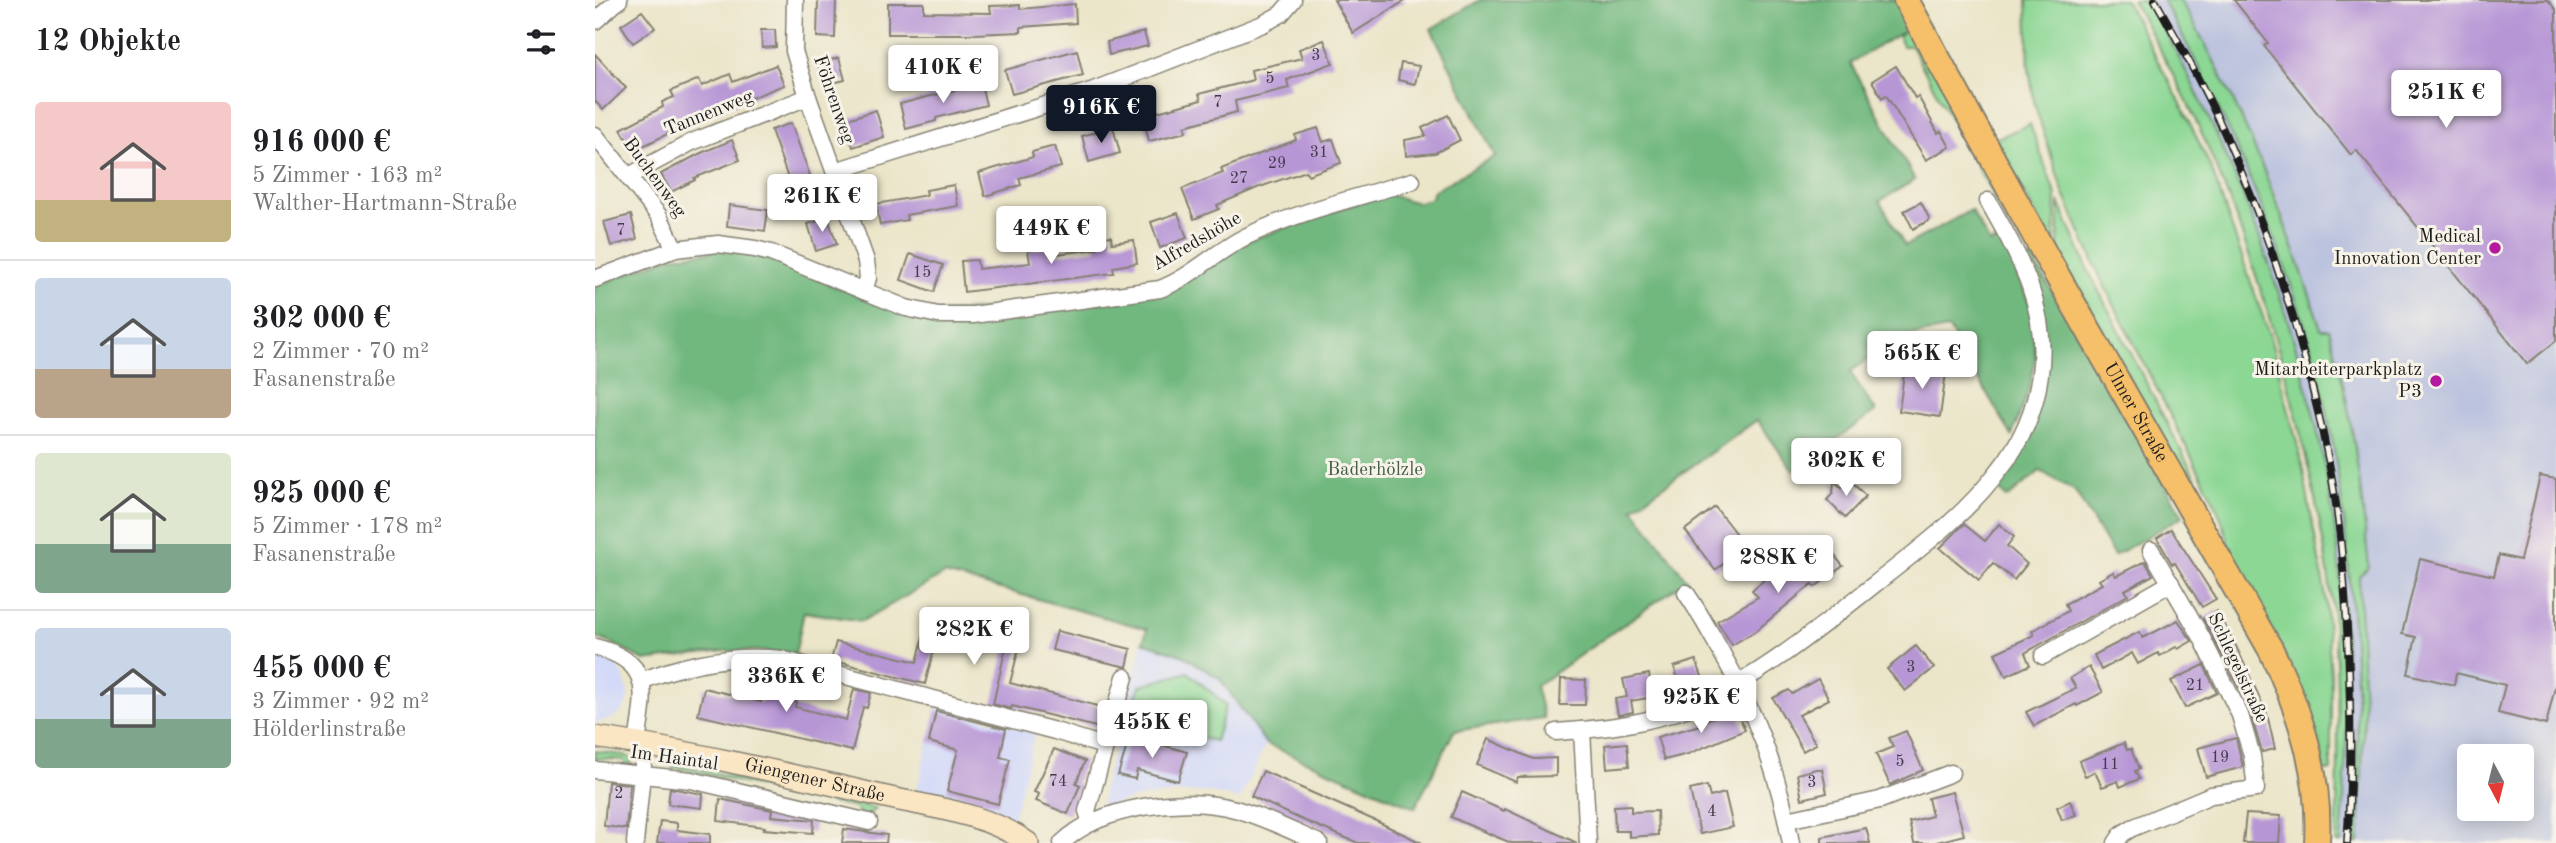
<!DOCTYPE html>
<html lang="de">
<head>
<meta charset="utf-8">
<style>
	body { margin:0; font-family:"Old Standard TT",serif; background:#f6f6f6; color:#202124; height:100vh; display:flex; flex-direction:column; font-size:26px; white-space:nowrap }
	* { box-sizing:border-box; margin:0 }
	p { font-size:23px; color:#757577 }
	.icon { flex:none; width:38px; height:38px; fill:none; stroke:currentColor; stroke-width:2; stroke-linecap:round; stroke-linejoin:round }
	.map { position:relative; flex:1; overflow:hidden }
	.drawer { display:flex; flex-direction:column; background:#fff; width:595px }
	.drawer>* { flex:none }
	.needle { width:46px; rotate:173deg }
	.buttons { position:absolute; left:1862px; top:744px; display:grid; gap:14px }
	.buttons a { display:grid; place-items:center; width:77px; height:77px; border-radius:7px; background:#fff; box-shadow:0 4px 18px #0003; font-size:35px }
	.price { position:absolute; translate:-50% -60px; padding:0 16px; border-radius:7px; background:#fff; color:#222; font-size:23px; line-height:46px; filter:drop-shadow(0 2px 4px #0008) }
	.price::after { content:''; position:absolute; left:50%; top:42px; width:21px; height:16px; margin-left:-10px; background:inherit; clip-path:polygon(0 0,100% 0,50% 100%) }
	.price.current { background:#111827; color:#fff }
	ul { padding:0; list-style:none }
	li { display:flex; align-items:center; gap:21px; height:175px; padding:0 35px }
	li+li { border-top:2px solid #e0e0e0 }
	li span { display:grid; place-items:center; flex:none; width:196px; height:140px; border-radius:7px; color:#555 }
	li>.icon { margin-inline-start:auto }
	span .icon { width:84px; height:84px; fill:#fffc; stroke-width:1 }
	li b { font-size:30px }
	h2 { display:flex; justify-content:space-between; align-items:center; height:84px; padding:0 35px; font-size:30px }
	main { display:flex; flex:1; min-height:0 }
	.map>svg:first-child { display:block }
	.built { fill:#d2d9f9 }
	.industrial { fill:#bcc3de; fill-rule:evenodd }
	.green { fill:#8cd794; stroke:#547a58; stroke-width:2 }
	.forest { fill:#71b87e; stroke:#466a4d; stroke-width:2 }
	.building { fill:#b796d6 }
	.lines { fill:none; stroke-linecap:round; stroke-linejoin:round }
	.minor-casing { stroke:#848072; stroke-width:19 }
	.secondary-casing { stroke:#848072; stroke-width:24 }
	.primary-casing { stroke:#848072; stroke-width:28 }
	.minor { stroke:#fff; stroke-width:16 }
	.secondary { stroke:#fbe6c4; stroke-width:21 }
	.primary { stroke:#f6c06b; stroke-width:24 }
	.rail-casing { stroke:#1c1c1c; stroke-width:8 }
	.rail { stroke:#f7f3e8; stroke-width:5; stroke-dasharray:16; stroke-linecap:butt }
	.poi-dot { fill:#b5179e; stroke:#f7f3e8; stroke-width:2.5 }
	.labels { text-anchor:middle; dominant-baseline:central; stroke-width:6; stroke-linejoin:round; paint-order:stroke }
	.number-label { font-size:16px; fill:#433a4a }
	.street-label { font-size:19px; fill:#1c1c1c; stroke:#f7f3e8 }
	.poi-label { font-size:19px; fill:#1c1c1c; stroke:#f7f3e8; text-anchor:end }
	.park-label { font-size:19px; fill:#435d46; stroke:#f7f3e8 }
</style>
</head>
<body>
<main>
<section class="drawer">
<h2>12 Objekte<svg class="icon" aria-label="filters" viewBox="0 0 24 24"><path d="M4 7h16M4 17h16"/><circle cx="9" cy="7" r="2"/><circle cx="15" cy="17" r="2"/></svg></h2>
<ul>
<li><span style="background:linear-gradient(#f6c9c9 70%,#c2b280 0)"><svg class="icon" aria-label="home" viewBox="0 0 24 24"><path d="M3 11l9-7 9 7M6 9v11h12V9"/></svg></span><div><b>916 000 €</b><p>5 Zimmer · 163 m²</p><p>Walther-Hartmann-Straße</p></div></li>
<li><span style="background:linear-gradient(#c9d6e8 65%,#b9a48a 0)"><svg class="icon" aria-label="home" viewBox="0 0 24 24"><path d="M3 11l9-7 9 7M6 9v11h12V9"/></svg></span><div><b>302 000 €</b><p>2 Zimmer · 70 m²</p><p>Fasanenstraße</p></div></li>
<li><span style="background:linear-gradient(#dfe7d0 65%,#7fa58c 0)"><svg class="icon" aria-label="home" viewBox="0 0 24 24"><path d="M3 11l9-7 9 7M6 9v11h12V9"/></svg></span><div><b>925 000 €</b><p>5 Zimmer · 178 m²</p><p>Fasanenstraße</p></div></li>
<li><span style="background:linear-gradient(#c9d6e8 65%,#7fa58c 0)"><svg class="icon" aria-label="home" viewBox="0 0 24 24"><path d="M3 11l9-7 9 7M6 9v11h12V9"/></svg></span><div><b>455 000 €</b><p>3 Zimmer · 92 m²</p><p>Hölderlinstraße</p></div></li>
</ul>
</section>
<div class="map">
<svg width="1961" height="843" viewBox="0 0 1961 843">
	<rect width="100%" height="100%" fill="#f7f3e8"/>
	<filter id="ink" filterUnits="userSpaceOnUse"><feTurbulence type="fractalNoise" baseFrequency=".0143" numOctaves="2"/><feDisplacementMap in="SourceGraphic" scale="14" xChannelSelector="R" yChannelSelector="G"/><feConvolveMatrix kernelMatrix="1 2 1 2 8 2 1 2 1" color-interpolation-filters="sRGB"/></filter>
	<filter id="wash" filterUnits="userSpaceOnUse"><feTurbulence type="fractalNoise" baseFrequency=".00686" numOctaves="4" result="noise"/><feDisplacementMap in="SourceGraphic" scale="28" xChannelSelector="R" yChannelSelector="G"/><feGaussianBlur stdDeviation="1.57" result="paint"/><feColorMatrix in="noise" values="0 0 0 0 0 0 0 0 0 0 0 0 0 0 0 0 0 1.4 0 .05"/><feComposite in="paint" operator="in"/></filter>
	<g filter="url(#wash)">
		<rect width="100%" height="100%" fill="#ebe5c9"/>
		<g class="built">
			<path d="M548 642 589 656 625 679 671 744 645 799 613 792 581 793 540 798 506 807 508 790Z"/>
			<path d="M0 656 14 660 21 666 28 675 33 694 31 704 26 712 18 718 0 723Z"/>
			<path d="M341 706 440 733 417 823 321 794Z"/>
		</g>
		<g class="industrial">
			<path d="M1553 0H1568L1629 117 1675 230 1711 331 1733 420 1747 503 1755 584 1761 665 1762 769 1758 843H1746L1751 748 1747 611 1740 543 1729 464 1711 391 1690 315 1644 184 1603 93Z"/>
			<path d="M1585 0H1961V843H1764L1769 678 1764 576 1768 512 1744 364 1734 329 1727 330 1683 201 1645 113 1602 28ZM1874 756H1927V808H1874Z"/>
		</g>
		<g class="green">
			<path d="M1432 0H1530L1584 100 1616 168 1675 337 1706 459 1730 593 1736 674V771H1729C1721 697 1668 617 1633 552L1632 536 1621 505 1507 281 1468 192 1440 106 1434 69Z"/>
			<path d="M1537 0H1553C1634 144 1697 301 1729 463 1753 587 1756 718 1746 843H1741C1744 768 1744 691 1738 615 1732 550 1718 486 1703 423 1679 327 1650 231 1610 141 1589 92 1563 46 1537 0Z"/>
			<path d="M1568 0H1585C1647 103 1689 216 1726 329H1734C1757 406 1766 487 1774 567L1764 576 1769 713 1764 843H1758C1765 766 1763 688 1757 611 1751 517 1739 420 1711 329 1674 215 1626 104 1568 0Z"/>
			<path d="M1318 26 1417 221 1413 223 1316 46H1308L1303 34Z"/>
			<path d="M1435 124 1461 196 1459 248 1400 139Z"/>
			<path d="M1464 202 1494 272 1606 489 1615 514 1613 517 1463 253Z"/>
			<path d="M593 672 631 705 620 741 532 722 545 686Z"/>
			<path d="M0 751 32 756 36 759V767L32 766 28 760 0 758Z"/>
			<path d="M80 764 280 808 273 816 267 815 260 808 77 767Z"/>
		</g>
		<g class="forest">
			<path d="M885 0H1304L1318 26 1255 63 1320 180 1285 201 1310 246 1376 210 1395 244 1407 237 1437 310 1440 356 1435 386 1417 436 1354 329 1301 338 1255 372 1281 411 1198 470 1162 420 1038 508 1092 580 941 686 949 718 859 731 820 808 671 744 625 679 589 656 548 642 552 629 350 574 267 621 209 612 200 655 163 651H129L49 661 23 646 0 637V286L75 257 127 250 171 258 307 314 531 301 658 239 789 194C807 196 820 208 836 198L838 191 900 156 836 29Z"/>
			<path d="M1437 257 1588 516 1519 556 1480 491 1445 471 1412 498 1398 485 1446 396 1431 260Z"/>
		</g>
		<g id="blocks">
			<g class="building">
				<path d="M223 0H241L240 38 222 37Z"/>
				<path d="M739 0H811L758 33Z"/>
				<path d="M1639 0H1953L1961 10V341L1932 364 1761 150 1756 155 1669 46 1673 43Z"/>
				<path d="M293 3H329V12L396 13 395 6 425 5V9L480 4 481 23 426 27V32L379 34H293Z"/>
				<path d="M47 11 60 28 38 43 26 25Z"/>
				<path d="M166 30H180L181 47 167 48Z"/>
				<path d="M549 32 553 46 514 55 512 42Z"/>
				<path d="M729 40 738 63 692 80 694 88 640 101 642 112 590 126 591 132 554 141 548 116 606 100 604 94 658 80 656 70 707 58 704 49Z"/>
				<path d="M482 50 488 75 417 94 410 70Z"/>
				<path d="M0 54 31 88 8 110 0 101Z"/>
				<path d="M244 58 250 80 229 85 223 63Z"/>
				<path d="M806 63 824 66 820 84 803 80Z"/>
				<path d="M181 65 189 85 105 118 38 151 26 129 68 107 67 102 79 97 76 91 104 79 107 86 135 74 138 82Z"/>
				<path d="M1301 66 1320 98 1323 96 1343 133 1346 131 1355 147 1331 160 1291 95 1287 98 1277 81Z"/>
				<path d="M385 80 391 105 341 118V121L311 129 305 104 359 90V87Z"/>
				<path d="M281 110 289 137 258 147 250 120Z"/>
				<path d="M853 115 865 140 840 153 811 156 810 140 831 136 827 128Z"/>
				<path d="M196 123 221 192 200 198 176 130Z"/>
				<path d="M518 127 525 153 494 162 487 136Z"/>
				<path d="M723 128 728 142 738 139 746 163 713 175 711 171 662 188 622 205 624 209 599 219 587 189 628 173 626 169 701 140 700 135Z"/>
				<path d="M137 140 145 160 99 178 100 180 76 192 66 174 106 153Z"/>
				<path d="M460 146 466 167 424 178 426 185 390 196 384 173 438 157 437 152Z"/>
				<path d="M359 185 363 206 311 215 312 220 285 225 281 204 332 195 331 190Z"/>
				<path d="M1326 202 1335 220 1318 229 1309 211Z"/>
				<path d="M134 205 173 210 170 231 132 226Z"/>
				<path d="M583 213 592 238 565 248 556 222Z"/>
				<path d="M36 215 42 239 16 246 9 222Z"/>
				<path d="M233 218 242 244 221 251 213 224Z"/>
				<path d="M516 236 517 243 539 240 542 263 518 267 519 273 369 292 366 261 382 260 383 269 435 263 433 250 454 247 455 255 502 249 500 238Z"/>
				<path d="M315 254 348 265 339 292 306 280Z"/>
				<path d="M1310 366 1351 372 1345 417 1304 411Z"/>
				<path d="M1945 476 1961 479V683L1951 725 1903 713 1910 685 1861 673 1859 685 1813 674 1821 637 1807 634 1825 559 1899 576 1904 555 1925 560Z"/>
				<path d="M1254 480 1271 496 1250 518 1232 500 1238 493 1239 481 1247 488Z"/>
				<path d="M1120 507 1151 547 1120 570 1090 530Z"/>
				<path d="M1369 524 1390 541 1404 524 1419 537 1412 546 1432 564 1419 580 1398 563 1384 580 1345 548Z"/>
				<path d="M1576 529 1621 599 1607 607 1580 563 1577 564 1562 538Z"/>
				<path d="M1231 545 1248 566 1220 587 1217 584 1162 630 1137 645 1122 621 1163 597 1157 590 1178 572 1185 580Z"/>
				<path d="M1550 561 1558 575 1530 590 1533 595 1430 653 1435 665 1411 676 1400 653 1439 635 1437 631 1473 611 1470 604 1507 584 1504 580 1518 572 1521 576Z"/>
				<path d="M335 610 428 632 415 683 510 708 505 728 417 706 416 709 398 704 411 647 343 633 330 684 236 660 241 642 322 662Z"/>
				<path d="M1622 611 1640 644 1672 714 1680 749 1667 752 1652 703 1608 619Z"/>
				<path d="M1583 620 1597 641 1583 649 1581 647 1565 656 1563 653 1543 664 1537 653 1506 670 1499 655 1544 632 1548 638Z"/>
				<path d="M462 631 536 649 532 667 457 650Z"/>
				<path d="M1321 646 1339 668 1310 691 1292 669Z"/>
				<path d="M1101 660 1109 682 1087 690 1079 667Z"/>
				<path d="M1609 665 1622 693 1590 708 1576 681Z"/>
				<path d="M1494 667 1508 692 1482 706 1481 704 1439 726 1431 712 1481 688 1475 678Z"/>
				<path d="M1054 674 1058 697 1036 701 1038 712 1023 715 1020 699 1032 697 1028 679Z"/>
				<path d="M173 676 205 685 200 707 251 720 259 689 276 693 272 708 268 707 257 751 103 715 109 688 166 702Z"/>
				<path d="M966 679 991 680 990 705H965Z"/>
				<path d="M1223 679 1234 699 1204 715 1221 744 1208 751 1178 698 1194 690 1197 694Z"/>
				<path d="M1141 708 1150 730 1093 754 1069 760 1062 737 1109 724 1108 721Z"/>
				<path d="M341 711 411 729 405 757 415 759 403 804 352 791 363 750 334 742Z"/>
				<path d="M1311 731 1328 770 1295 785 1281 754 1298 747 1294 738Z"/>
				<path d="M535 736 592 752 583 781 542 770 540 779 523 775Z"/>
				<path d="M1641 738 1648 767 1611 777 1603 748Z"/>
				<path d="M893 739 938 759 961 758V776L923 777 921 782 882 765Z"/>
				<path d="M1032 743 1034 766 1012 768 1010 745Z"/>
				<path d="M1529 743 1532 750 1536 749 1544 769 1540 771 1544 779 1525 787 1523 781 1507 787 1500 772 1490 776 1484 761Z"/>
				<path d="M459 749 490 761 481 783 485 785 473 814 441 801 444 794 439 792Z"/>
				<path d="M1221 769H1227L1232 793 1207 799 1202 774Z"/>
				<path d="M668 771 781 821 827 843H763L703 818 656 796Z"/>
				<path d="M13 782 35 784 31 829 9 826Z"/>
				<path d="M1112 786 1115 797 1130 793 1138 827 1105 834 1095 790Z"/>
				<path d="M75 788 108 794 107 808 73 804Z"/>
				<path d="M867 792 909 811 910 809 982 843H916L869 823 856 817Z"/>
				<path d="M1357 792 1369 835 1338 843H1319L1314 822 1337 816 1333 798Z"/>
				<path d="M125 799 177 810 176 816 219 820 218 833 169 829 170 827 123 821Z"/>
				<path d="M1475 801 1481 815 1467 820 1462 807Z"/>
				<path d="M1036 805V812L1062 811 1063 835 1034 837V831H1020L1019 806Z"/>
				<path d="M1651 814 1686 816 1684 843H1648Z"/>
				<path d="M65 821 82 823V830L115 834V843H62Z"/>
				<path d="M1271 828 1275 843H1227V837Z"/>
				<path d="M249 829 292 835 291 843H247Z"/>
			</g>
		</g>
	</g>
	<g filter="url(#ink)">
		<use href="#blocks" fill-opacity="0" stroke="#848072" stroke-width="2"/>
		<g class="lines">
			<g class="minor-casing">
				<g id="minor">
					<path d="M200 0 199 51 213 97 271 261 273 278 269 291"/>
					<path d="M0 21 24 0"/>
					<path d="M0 135 64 216 80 249"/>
					<path d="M240 171 496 91 668 24 686 14 698 0"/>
					<path d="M34 176 97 142 213 97"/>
					<path d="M0 279 80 249 123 244 160 249 176 253 311 308 343 315H378L565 289C597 277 621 251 652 236 704 211 762 198 817 181"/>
					<path d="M1091 593C1103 610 1113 629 1124 648 1160 712 1183 770 1196 843"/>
					<path d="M0 647C60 662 49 694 42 743"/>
					<path d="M1448 656 1576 583"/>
					<path d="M46 681C91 663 137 654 186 659L460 731 509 746"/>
					<path d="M987 730 993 843"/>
					<path d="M961 732C1009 729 1056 723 1101 705 1161 680 1228 625 1280 584 1323 550 1371 515 1404 470 1426 443 1441 409 1445 374 1454 308 1424 256 1393 201"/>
					<path d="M0 770 96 780 274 822"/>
					<path d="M1192 820 1285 800 1356 773"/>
					<path d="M496 823 492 811 530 677"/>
					<path d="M40 843 50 745"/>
					<path d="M467 843C505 806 589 795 640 809 669 817 697 831 724 843"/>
					<path d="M1521 843 1527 834 1537 828 1616 795 1661 789 1657 756 1645 715 1606 636 1556 550"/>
				</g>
			</g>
			<g class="secondary-casing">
				<g id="secondary">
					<path id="s1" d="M0 737C95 751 188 773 282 795 332 807 390 812 433 843"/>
				</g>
			</g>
			<g class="primary-casing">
				<g id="primary">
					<path id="s2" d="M1311 0 1451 256 1676 650C1705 711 1726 774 1722 843"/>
				</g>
			</g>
			<use href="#minor" class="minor"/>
			<use href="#secondary" class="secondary"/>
			<use href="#primary" class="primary"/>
			<g class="rail-casing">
				<path id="rail" d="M1560 0C1585 44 1610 89 1631 136 1677 240 1712 352 1734 463 1746 524 1750 586 1753 647 1756 712 1757 778 1752 843"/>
			</g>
			<use href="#rail" class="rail"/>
		</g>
	</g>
	<g class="poi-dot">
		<circle cx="1900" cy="248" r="7"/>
		<circle cx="1841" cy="381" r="7"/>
	</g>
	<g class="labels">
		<g class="number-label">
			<text x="721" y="56">3</text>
			<text x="675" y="79">5</text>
			<text x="623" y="103">7</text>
			<text x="724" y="153">31</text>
			<text x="682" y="164">29</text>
			<text x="644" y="179">27</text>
			<text x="26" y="231">7</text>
			<text x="327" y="273">15</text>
			<text x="1316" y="668">3</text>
			<text x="1600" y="686">21</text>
			<text x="1625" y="758">19</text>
			<text x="1305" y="762">5</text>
			<text x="1515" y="765">11</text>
			<text x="463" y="782">74</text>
			<text x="1217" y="783">3</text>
			<text x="24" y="794">2</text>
			<text x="1117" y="812">4</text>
		</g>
		<g class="street-label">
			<text transform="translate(238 100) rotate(71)">Föhrenweg</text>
			<text transform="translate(114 114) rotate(-22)">Tannenweg</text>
			<text transform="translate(59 178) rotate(54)">Buchenweg</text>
			<text transform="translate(602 242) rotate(-30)">Alfredshöhe</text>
			<text stroke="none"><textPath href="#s2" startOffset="472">Ulmer Straße</textPath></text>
			<text transform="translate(1642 668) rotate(65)">Schlegelstraße</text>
			<text transform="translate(79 759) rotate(8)">Im Haintal</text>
			<text stroke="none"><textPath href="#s1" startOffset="224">Giengener Straße</textPath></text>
		</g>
		<g class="poi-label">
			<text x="1886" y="237">Medical<tspan x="1886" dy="22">Innovation Center</tspan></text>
			<text x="1827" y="370">Mitarbeiterparkplatz<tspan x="1827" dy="22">P3</tspan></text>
		</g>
		<g class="park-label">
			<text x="780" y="470">Baderhölzle</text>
		</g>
	</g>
</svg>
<div class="buttons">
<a><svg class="needle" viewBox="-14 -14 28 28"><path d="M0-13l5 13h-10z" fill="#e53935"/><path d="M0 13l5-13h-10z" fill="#757577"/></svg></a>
</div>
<b class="price" style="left:348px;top:105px">410K €</b>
<b class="price" style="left:1851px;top:130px">251K €</b>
<b class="price current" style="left:506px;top:145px">916K €</b>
<b class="price" style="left:227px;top:234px">261K €</b>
<b class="price" style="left:456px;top:266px">449K €</b>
<b class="price" style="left:1327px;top:391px">565K €</b>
<b class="price" style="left:1251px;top:498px">302K €</b>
<b class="price" style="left:1183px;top:595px">288K €</b>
<b class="price" style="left:379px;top:667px">282K €</b>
<b class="price" style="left:191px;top:714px">336K €</b>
<b class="price" style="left:1106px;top:735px">925K €</b>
<b class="price" style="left:557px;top:760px">455K €</b>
</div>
</main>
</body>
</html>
